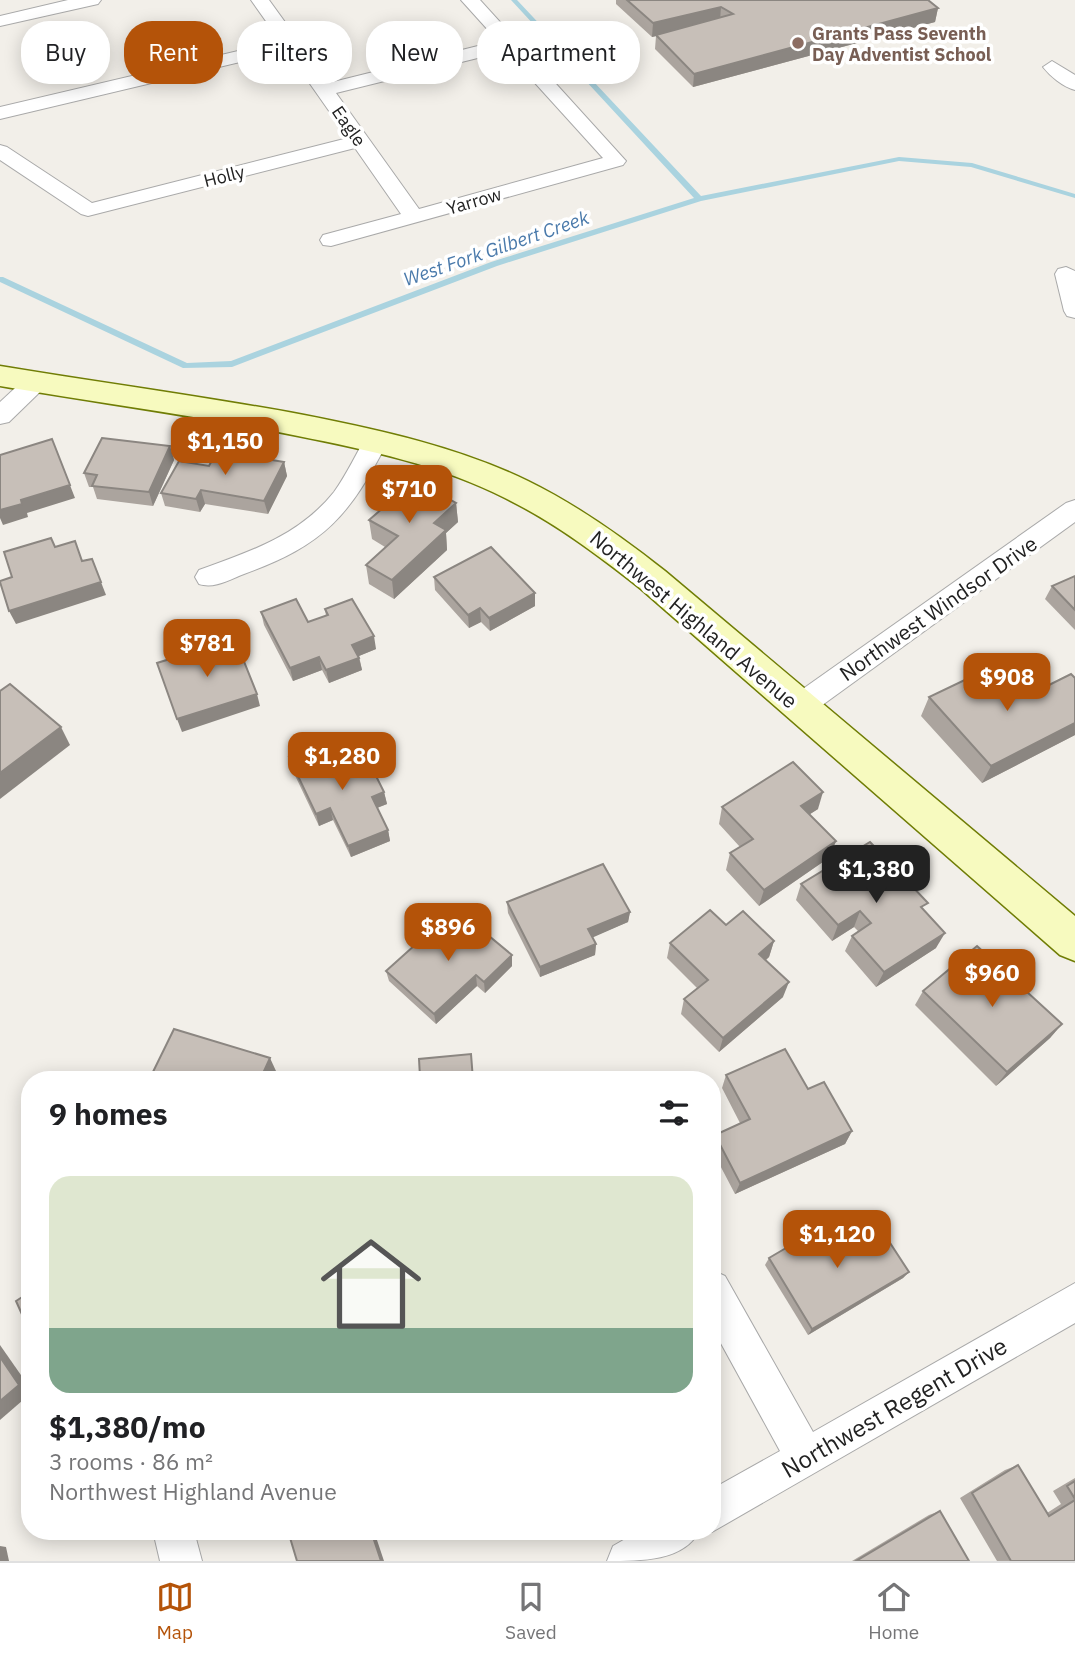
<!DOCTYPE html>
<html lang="en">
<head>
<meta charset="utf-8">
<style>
	body { margin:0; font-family:"IBM Plex Sans",sans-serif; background:#f6f6f6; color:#202124; height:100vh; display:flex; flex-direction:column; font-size:26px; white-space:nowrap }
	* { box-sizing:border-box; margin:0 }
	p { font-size:23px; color:#757577 }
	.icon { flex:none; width:38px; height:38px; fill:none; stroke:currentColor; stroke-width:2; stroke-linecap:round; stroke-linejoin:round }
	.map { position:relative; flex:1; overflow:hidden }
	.panel { position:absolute; left:21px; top:1071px; width:700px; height:469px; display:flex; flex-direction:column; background:#fff; border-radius:28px; box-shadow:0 4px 18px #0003 }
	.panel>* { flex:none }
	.guide { position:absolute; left:21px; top:21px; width:700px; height:63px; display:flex; gap:14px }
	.price { position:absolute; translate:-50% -60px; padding:0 16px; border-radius:14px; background:#b45309; color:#fff; font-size:23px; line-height:46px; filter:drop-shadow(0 2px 4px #0008) }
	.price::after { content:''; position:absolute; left:50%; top:42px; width:21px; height:16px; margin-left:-10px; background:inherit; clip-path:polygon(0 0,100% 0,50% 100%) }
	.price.selected { background:#222; color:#fff }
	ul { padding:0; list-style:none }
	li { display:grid; align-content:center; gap:14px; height:371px; padding:0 28px }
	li+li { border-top:2px solid #e0e0e0 }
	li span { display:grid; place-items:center; height:217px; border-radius:21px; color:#555 }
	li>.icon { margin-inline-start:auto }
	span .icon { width:126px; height:126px; fill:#fffc; stroke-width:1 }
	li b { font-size:30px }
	h2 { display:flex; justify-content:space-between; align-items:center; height:84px; padding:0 28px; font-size:30px }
	.tag { padding:0 24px; border-radius:28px; background:#fff; box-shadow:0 4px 18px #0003; font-size:24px; line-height:63px }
	.tag.selected { background:#b45309; color:#fff }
	.tabs { display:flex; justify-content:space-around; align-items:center; height:98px; border-top:2px solid #e0e0e0; background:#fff; font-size:19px; color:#757577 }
	.tabs a { display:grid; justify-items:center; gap:4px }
	.tabs .selected { color:#b45309 }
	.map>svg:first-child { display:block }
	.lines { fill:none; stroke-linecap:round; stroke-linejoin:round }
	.stream { fill:#aad3df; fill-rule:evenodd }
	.street-casing { stroke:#a9a9a9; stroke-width:2 }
	.secondary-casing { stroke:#707d05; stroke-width:3 }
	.street { fill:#fff; fill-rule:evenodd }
	.secondary { fill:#f7fabf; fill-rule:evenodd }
	.wall { fill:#aba49e }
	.shaded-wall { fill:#8b8681 }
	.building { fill:#c7bfb8; stroke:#8b8681; stroke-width:2 }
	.education-dot { fill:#8d6e63; stroke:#fff; stroke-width:2.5 }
	.labels { text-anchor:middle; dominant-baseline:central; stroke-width:7; stroke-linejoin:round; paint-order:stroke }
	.far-education-label { font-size:18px; font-weight:bold; fill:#785e54; stroke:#fff; text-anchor:start }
	.far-street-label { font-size:18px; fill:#222; stroke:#fff }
	.far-water-label { font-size:19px; font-style:italic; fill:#4a7aab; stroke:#fff }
	.street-label { font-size:21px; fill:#222; stroke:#fff }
	.near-street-label { font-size:24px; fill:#222; stroke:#fff }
</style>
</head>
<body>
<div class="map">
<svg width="1075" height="1561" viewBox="0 0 1075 1561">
	<rect width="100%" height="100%" fill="#f2efe9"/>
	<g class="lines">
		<path class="stream" d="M511 0H517L701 196 899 157 972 163 1075 194V198L971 167 899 161 701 201 497 266 232 367 183 368 0 282V277H3L187 363 231 361 491 262 694 198Z"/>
		<g class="street-casing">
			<g id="street">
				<path d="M68 0H101L98 4 0 26V16Z"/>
				<path d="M251 0H269L329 83 498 41 461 0H480L626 161 623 165 331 246 323 245 320 240 323 235 401 214 355 148 88 216 81 214 0 160V145L7 147 92 203 348 138 287 51 0 119V107L280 41ZM506 51 603 158 419 209 336 93Z"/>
				<path d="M1052 61 1075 75V90C1063 87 1050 76 1043 67Z"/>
				<path d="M1066 267 1075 271V318L1067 316 1064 311 1055 274 1058 269Z"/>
				<path d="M36 374 44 376 48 382 44 388 9 422 0 424V402L28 376Z"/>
				<path d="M376 433 385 435 388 441C350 515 325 545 244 574 229 580 214 589 199 584L195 577 199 570C249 552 299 536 334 492 347 474 356 454 367 435Z"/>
				<path d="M1075 500V522L810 714 800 717 790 714 786 706 790 698 1066 503Z"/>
				<path d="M712 1270 725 1276 813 1432 1075 1283V1323L712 1532 709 1531H712V1489L780 1451 712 1327Z"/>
				<path d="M153 1531H194L202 1561H160Z"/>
				<path d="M639 1531H699C684 1561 642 1561 607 1561L613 1546Z"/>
			</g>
		</g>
		<g class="secondary-casing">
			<path id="secondary" d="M0 366C101 383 203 396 304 415 380 430 458 447 528 481 577 505 622 537 665 571L1075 916V961L1060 955 641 589C598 555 554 522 505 498 440 465 368 450 298 436 199 416 99 403 0 386Z"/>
		</g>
		<use href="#street" class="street"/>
		<use href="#secondary" class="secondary"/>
	</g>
	<g class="wall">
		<path d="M616 0H928L938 8 935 22 693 87 655 49 656 36 652 37 616 4Z"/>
		<path d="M170 446 174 460 153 506 97 499 93 487H89L84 473Z"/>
		<path d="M284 462 287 476 268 514 205 504 200 512 165 506 161 493 209 466Z"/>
		<path d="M389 490 456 503 458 522 446 533 447 550 394 599 369 584 366 565 385 547 372 539 369 520 390 501Z"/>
		<path d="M1075 576V630L1045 599 1052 586Z"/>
		<path d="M434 577 535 593V606L490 631 481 622 469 628 435 590Z"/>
		<path d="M325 609 376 649 359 656 362 670 329 683 322 670 293 681 264 625 261 612 308 622 326 616Z"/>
		<path d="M1075 678V735L982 783 921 716 929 697 980 686 1031 694Z"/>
		<path d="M289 757 341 768 384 792 387 804 377 808 388 830 390 841 351 857 333 820 319 826 292 769Z"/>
		<path d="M722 807 818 809 810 814 830 857 759 906 726 870 730 853 740 847 719 824Z"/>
		<path d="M801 884 924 910 936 948 876 987 845 951 852 936 858 931 854 927 832 941 796 900Z"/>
		<path d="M507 902 630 912 628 922 592 937 596 944 595 955 540 977 508 913Z"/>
		<path d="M726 925 774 941 769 957 766 960 783 997 719 1052 681 1014 684 999 697 988 667 958 670 943Z"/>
		<path d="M460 931 512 955V966L485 993 477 986 436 1024 389 981 386 971Z"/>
		<path d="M923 991 1062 1024 1050 1038 996 1086 915 1005Z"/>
		<path d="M726 1075 808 1089 852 1131 845 1144 735 1194 712 1150V1142L715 1135 740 1123 722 1088Z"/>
		<path d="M769 1258 909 1272 903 1278 808 1335 765 1265Z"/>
		<path d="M1018 1465 1047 1513 1061 1504 1053 1491 1075 1478V1561H997L960 1498 1005 1470Z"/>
		<path d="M940 1511 969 1561H852L929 1515Z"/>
	</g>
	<g class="shaded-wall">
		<path d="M721 7 720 21 652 37 653 23Z"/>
		<path d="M938 8 935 22 693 87 694 74Z"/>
		<path d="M52 439 75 498 27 513 28 517 3 525 0 518V510L21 500Z"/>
		<path d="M170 446 174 460 153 506 149 492Z"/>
		<path d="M284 462 287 476 268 514 264 501Z"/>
		<path d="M201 490 205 504 200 512 196 499Z"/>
		<path d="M456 503 458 522 446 533 447 550 394 599 392 580 434 523Z"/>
		<path d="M92 559 106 595 16 624 9 611Z"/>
		<path d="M535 593V606L490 631 489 618Z"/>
		<path d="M480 608 481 622 469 628 468 615Z"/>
		<path d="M374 636 376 649 354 658 352 645Z"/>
		<path d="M319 657 322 670 293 681 290 668Z"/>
		<path d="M359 658 362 670 329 683 326 670Z"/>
		<path d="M257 694 260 706 182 732 177 719Z"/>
		<path d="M1075 723V735L982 783 991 766Z"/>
		<path d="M61 727 70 745 0 799V773Z"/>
		<path d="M384 792 387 804 374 809 372 797Z"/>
		<path d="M823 792 818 809 796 823 801 806Z"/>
		<path d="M330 808 333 820 319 826 316 814Z"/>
		<path d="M388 830 390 841 351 857 348 846Z"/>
		<path d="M836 841 830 857 759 906 764 890Z"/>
		<path d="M860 911 854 927 832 941 838 925Z"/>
		<path d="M630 912 628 922 587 940 588 929Z"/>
		<path d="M945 933 936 948 876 987 884 972Z"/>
		<path d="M774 941 769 957 755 969 759 954Z"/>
		<path d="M596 944 595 955 540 977V967Z"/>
		<path d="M512 955V966L485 993 484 982Z"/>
		<path d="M476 975 477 986 436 1024 434 1014Z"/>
		<path d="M789 982 783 997 719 1052 723 1038Z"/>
		<path d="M1062 1024 1050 1038 996 1086 1007 1072Z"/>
		<path d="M270 1058 276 1071 272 1080H260Z"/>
		<path d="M852 1131 845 1144 735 1194 740 1183Z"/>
		<path d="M909 1272 903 1278 808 1335 812 1329Z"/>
		<path d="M0 1345 30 1388V1394L0 1420Z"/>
		<path d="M371 1531H374L384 1561H381Z"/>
		<path d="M0 1546 6 1547 9 1561H0Z"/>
	</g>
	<g class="building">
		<path d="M627 0H928L938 8 694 74 656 35 733 14 721 7 653 23Z"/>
		<path d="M102 438 170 446 149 492 92 486 97 475 84 473Z"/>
		<path d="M52 439 70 485 21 500 22 504 0 510V455Z"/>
		<path d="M217 451 284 462 264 501 201 490 196 499 161 493 179 461 209 466Z"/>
		<path d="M406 475 456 503 434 523 446 530 392 580 366 565 398 536 369 520 398 495 389 490Z"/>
		<path d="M51 538 55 547 75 541 82 561 92 559 101 582 9 611 0 582V581L12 577 4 552Z"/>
		<path d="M491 547 535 593 489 618 480 608 468 615 434 577Z"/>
		<path d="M1075 576V610L1052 586Z"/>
		<path d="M296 599 308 622 328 615 325 609 352 599 374 636 352 645 359 658 326 670 319 657 290 668 261 612Z"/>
		<path d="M235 639 257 694 177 719 157 663Z"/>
		<path d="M1010 672 1031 694 1071 674 1075 678V723L991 766 929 697 971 677 980 686Z"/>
		<path d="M10 684 61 727 0 773V691Z"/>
		<path d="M328 742 341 768 367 758 384 792 372 797 388 830 348 846 330 808 316 814 289 757Z"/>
		<path d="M793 762 823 792 801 806 836 841 764 890 730 853 753 839 722 807Z"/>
		<path d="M870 842 928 903 921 907 945 933 884 972 852 936 871 923 860 911 838 925 801 884Z"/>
		<path d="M603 864 630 912 588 929 596 944 540 967 507 902Z"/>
		<path d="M710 910 726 925 743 911 774 941 759 954 789 982 723 1038 684 999 708 980 670 943Z"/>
		<path d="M445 918 460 931 471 921 512 955 484 982 476 975 434 1014 386 971Z"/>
		<path d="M977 946 1062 1024 1007 1072 923 991Z"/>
		<path d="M174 1029 270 1058 260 1080H149Z"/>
		<path d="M785 1049 808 1089 824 1082 852 1131 740 1183 715 1135 750 1119 726 1075Z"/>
		<path d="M471 1054 473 1080H391L420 1077 419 1059Z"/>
		<path d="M837 1218 851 1241 879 1226 909 1272 812 1329 769 1258Z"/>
		<path d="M30 1292V1332L16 1301Z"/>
		<path d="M0 1357 19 1385 0 1401Z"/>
		<path d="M1018 1465 1049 1516 1075 1500V1561H1011L972 1493Z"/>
		<path d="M1075 1481V1499L1067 1486Z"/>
		<path d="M940 1511 969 1561H856Z"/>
		<path d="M288 1531H371L381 1561H297Z"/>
	</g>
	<circle class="education-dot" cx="798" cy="43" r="7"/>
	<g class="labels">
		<g class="far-education-label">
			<text x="812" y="33">Grants Pass Seventh<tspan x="812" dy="21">Day Adventist School</tspan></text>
		</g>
		<g class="far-street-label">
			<text transform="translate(349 126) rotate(55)">Eagle</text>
			<text transform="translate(224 176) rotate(-14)">Holly</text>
			<text transform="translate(474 201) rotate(-16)">Yarrow</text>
		</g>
		<g class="far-water-label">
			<text transform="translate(496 248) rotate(-19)">West Fork Gilbert Creek</text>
		</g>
		<g class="street-label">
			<text transform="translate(938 608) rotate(-35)">Northwest Windsor Drive</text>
			<text transform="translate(694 619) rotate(40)">Northwest Highland Avenue</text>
		</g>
		<g class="near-street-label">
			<text transform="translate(894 1407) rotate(-30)">Northwest Regent Drive</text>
		</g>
	</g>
</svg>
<b class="price" style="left:225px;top:477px">$1,150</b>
<b class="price" style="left:409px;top:525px">$710</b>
<b class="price" style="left:207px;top:679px">$781</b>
<b class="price" style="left:1007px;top:713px">$908</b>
<b class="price" style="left:342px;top:792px">$1,280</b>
<b class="price selected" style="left:876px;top:905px">$1,380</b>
<b class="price" style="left:448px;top:963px">$896</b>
<b class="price" style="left:992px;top:1009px">$960</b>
<b class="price" style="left:837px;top:1270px">$1,120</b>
<div class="guide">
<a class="tag">Buy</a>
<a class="tag selected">Rent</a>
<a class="tag">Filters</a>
<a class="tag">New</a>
<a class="tag">Apartment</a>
</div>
<section class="panel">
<h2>9 homes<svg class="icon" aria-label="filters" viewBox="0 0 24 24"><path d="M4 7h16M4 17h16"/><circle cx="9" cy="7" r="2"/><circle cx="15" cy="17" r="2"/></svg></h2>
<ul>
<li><span style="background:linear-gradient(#dfe7d0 70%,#7fa58c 0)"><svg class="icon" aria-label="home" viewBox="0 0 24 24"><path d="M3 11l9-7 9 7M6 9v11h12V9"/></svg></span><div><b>$1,380/mo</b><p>3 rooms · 86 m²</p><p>Northwest Highland Avenue</p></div></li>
</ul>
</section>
</div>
<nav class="tabs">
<a class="selected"><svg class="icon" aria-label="map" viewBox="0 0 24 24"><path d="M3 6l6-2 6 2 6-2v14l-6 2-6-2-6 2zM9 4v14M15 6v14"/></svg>Map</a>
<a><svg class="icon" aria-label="saved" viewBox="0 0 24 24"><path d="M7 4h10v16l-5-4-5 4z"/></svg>Saved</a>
<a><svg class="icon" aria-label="home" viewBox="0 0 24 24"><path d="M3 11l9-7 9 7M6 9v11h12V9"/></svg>Home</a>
</nav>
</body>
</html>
